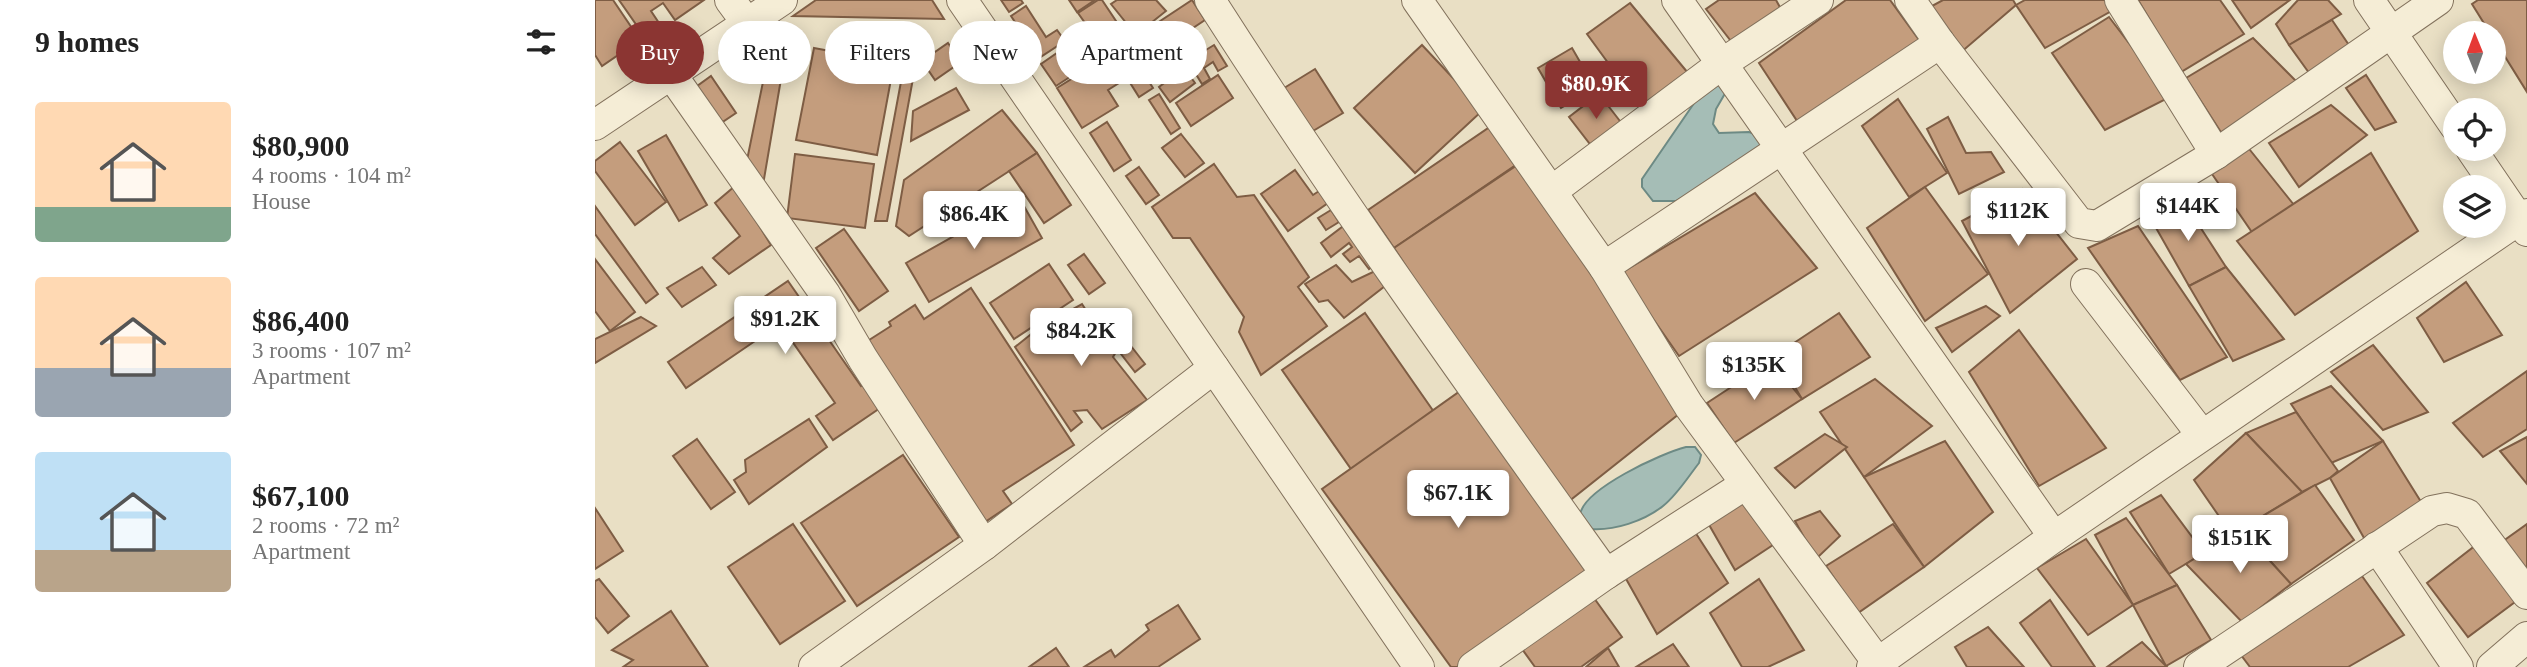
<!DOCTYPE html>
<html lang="en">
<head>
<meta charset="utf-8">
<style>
	body { margin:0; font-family:"Times New Roman",serif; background:#f6f6f6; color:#222; height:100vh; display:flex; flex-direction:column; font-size:26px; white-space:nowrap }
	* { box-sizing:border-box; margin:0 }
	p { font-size:23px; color:#767676 }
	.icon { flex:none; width:38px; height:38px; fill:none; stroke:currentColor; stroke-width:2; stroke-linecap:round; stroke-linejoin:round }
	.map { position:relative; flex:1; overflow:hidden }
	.sheet { display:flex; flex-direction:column; background:#fff; width:595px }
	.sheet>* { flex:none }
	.top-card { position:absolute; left:21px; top:21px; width:665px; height:63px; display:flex; gap:14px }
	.needle { width:46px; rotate:359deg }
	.tools { position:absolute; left:1848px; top:21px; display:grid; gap:14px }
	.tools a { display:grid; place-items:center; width:63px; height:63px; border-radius:50%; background:#fff; box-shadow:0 4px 18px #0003; font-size:35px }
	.price { position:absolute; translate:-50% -60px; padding:0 16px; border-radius:7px; background:#fff; color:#222; font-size:23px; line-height:46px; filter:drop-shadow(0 2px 4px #0008) }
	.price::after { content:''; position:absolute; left:50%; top:42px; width:21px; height:16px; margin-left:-10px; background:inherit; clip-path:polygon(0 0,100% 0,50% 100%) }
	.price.on { background:#8b3532; color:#fff }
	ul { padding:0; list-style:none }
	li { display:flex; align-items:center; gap:21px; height:175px; padding:0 35px }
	li span { display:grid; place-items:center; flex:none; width:196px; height:140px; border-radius:7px; color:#555 }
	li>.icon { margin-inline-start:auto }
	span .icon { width:84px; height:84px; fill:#fffc; stroke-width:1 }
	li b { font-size:30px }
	h2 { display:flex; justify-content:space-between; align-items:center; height:84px; padding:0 35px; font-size:30px }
	.tag { padding:0 24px; border-radius:32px; background:#fff; box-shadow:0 4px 18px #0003; font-size:24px; line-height:63px }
	.tag.on { background:#8b3532; color:#fff }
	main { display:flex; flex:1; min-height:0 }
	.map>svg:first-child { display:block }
	.water { fill:#a5bdb6; stroke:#6d8a84; stroke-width:2 }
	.building { fill:#c49d7d; stroke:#7e5d44; stroke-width:2 }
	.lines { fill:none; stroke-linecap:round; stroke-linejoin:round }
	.street-casing { stroke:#82715c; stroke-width:32 }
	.street { stroke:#f5edd6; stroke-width:30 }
</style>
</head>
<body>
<main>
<section class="sheet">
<h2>9 homes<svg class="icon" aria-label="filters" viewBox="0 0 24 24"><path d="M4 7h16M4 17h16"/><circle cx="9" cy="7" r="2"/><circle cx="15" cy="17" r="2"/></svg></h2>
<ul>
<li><span style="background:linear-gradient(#ffd9b3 75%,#7fa58c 0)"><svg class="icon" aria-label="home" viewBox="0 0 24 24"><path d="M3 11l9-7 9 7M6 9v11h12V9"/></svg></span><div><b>$80,900</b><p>4 rooms · 104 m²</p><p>House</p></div></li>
<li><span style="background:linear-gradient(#ffd9b3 65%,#9aa5b1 0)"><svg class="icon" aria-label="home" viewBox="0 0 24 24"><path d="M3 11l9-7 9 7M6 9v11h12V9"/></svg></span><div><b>$86,400</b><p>3 rooms · 107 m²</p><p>Apartment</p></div></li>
<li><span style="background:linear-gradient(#bfe0f5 70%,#b9a48a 0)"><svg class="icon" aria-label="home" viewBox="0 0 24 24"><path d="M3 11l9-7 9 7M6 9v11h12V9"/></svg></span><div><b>$67,100</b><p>2 rooms · 72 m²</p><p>Apartment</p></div></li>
</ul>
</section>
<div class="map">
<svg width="1932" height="667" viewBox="0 0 1932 667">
	<rect width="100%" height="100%" fill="#e9dfc4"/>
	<g class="water">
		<path d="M1115 80 1132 90 1121 109 1118 124 1124 133 1154 132 1184 143 1081 201H1058L1047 187V179Z"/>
		<path d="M1091 447H1100L1106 455 1104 463C1093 477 1082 495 1068 506 1049 521 1019 531 995 529L985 515C988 489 1067 453 1091 447Z"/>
	</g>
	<g class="building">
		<path d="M0 0H18L45 40 7 66 0 55Z"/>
		<path d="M24 0H109L80 20 68 3 56 11 70 32 54 43Z"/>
		<path d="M221 0H337L349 19 198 16Z"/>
		<path d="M406 0H426L428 3 414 12Z"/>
		<path d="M474 0H500L482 12Z"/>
		<path d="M503 0H507L525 27 510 37 513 52 461 86 446 64 495 30 483 13Z"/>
		<path d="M522 0H561L571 11 522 50 513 39 532 24 516 4Z"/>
		<path d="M597 0 610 20 568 48 582 69 565 79 538 39Z"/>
		<path d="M1124 0H1181L1188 13 1139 45 1111 9Z"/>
		<path d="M1251 0H1295L1327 44 1208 130 1164 63Z"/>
		<path d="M1348 0H1418L1421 5 1364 54 1324 13Z"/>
		<path d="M1430 0H1512L1520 9 1450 48 1421 5Z"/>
		<path d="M1543 0H1625L1649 34 1586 72Z"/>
		<path d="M1637 0H1695L1656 28Z"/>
		<path d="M1703 0H1733L1746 14 1694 45 1681 24Z"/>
		<path d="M1883 0H1932V92L1899 39V33H1895L1877 4Z"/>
		<path d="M1035 3 1093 73 1049 112 992 34Z"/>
		<path d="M431 6 451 37 462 30 470 41 444 58 416 16Z"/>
		<path d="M1514 17 1575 97 1510 130 1457 53Z"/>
		<path d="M1737 20 1762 57 1722 84 1694 45Z"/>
		<path d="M172 32 194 38 187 58 149 50Z"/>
		<path d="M1658 38 1705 85 1629 137 1591 78Z"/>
		<path d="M353 43 366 62 340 80 327 61Z"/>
		<path d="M531 45 558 88 544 97 532 78 513 90 523 106 487 128 462 88Z"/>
		<path d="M619 45 632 66 623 71 618 62 609 68 615 79 607 84 593 61Z"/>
		<path d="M827 45 888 110 820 173 759 108Z"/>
		<path d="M219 48 299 63 282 155 201 140Z"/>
		<path d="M977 48 1000 88 966 108 943 68Z"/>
		<path d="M148 58 167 62 162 80 152 77Z"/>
		<path d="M589 68 600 83 575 102 564 87Z"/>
		<path d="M720 69 748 113 708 137 681 93Z"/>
		<path d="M308 71 319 73 292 221H280Z"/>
		<path d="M623 75 638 98 596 126 581 103Z"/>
		<path d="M1771 75 1801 122 1780 130 1751 88Z"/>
		<path d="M116 76 141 113 123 125 98 89Z"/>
		<path d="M169 77 186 79 168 185 151 165Z"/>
		<path d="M361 88 374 110 316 141 318 111Z"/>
		<path d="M564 94 585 128 576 134 554 100Z"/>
		<path d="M1004 94 1028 125 998 148 974 117Z"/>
		<path d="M1303 99 1352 173 1314 197 1267 126Z"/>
		<path d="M1736 105 1772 135 1704 187 1674 143Z"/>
		<path d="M407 110 442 153 314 236 301 226 309 180Z"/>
		<path d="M1353 117 1371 153 1396 152 1409 172 1364 194 1332 129Z"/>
		<path d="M905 120 931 158 799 248 773 210Z"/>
		<path d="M512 122 536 160 519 171 495 133Z"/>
		<path d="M586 134 609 163 590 177 567 148Z"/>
		<path d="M71 135 112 205 84 221 43 151Z"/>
		<path d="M25 142 71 202 40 225 0 171V161Z"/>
		<path d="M1651 145 1703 210 1663 241 1617 174Z"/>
		<path d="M442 153 476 205 449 223 414 171Z"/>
		<path d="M1776 153 1823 231 1700 315 1642 241Z"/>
		<path d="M200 154 279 164 270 228 192 218Z"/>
		<path d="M931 159 1094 406 968 506 799 248Z"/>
		<path d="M619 164 642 197 659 195 714 277 703 287 732 326 666 375 644 332 649 317 595 238H578L557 207Z"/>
		<path d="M544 167 564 195 551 204 531 176Z"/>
		<path d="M700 170 718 195 724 191 733 203 693 231 666 194Z"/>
		<path d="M140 186 176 245 134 274 118 258 145 236 120 203Z"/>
		<path d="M1330 187 1393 274 1330 321 1272 228Z"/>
		<path d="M1427 189 1482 259 1415 313 1367 221Z"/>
		<path d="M1160 193 1222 268 1084 356 1026 273Z"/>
		<path d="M425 199 447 238 334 302 311 263Z"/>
		<path d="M1587 199 1631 267 1594 286 1556 219Z"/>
		<path d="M0 206 63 294 51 303 0 234Z"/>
		<path d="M736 210 744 222 731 230 723 218Z"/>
		<path d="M751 224 780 264 774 269 764 256 755 262 748 254 757 247 754 243 736 257 726 243Z"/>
		<path d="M1543 226 1632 357 1585 380 1493 248Z"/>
		<path d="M249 229 293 291 264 311 221 248Z"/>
		<path d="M489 254 510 283 494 294 473 265Z"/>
		<path d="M0 259 40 312 15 331 0 311Z"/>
		<path d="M454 264 478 300 419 339 395 303Z"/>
		<path d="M741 265 757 282 780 271 790 286 749 318 733 300 724 302 710 284Z"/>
		<path d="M107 267 121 285 87 307 72 288Z"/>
		<path d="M1631 267 1689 339 1638 361 1594 286Z"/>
		<path d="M193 281 266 386 271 382 288 406 238 440 221 416 240 403 185 324 91 388 73 362Z"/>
		<path d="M1871 282 1907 335 1849 362 1822 318Z"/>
		<path d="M376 288 479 445 408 491 417 504 390 522 271 342 296 326 294 322 320 305 329 319Z"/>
		<path d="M487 304 496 318 508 313 527 342 518 357 552 400 507 429 492 410 479 411 487 422 476 431 420 347 445 327Z"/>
		<path d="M1391 306 1405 316 1357 352 1341 328Z"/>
		<path d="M770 313 839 412 756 469 687 370Z"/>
		<path d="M1244 313 1275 357 1207 399 1181 355Z"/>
		<path d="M46 317 61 326 0 363V339Z"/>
		<path d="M1424 330 1511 448 1444 486 1374 372Z"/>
		<path d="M1778 345 1833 412 1788 430 1736 372Z"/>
		<path d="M536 346 550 364 540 372 526 354Z"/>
		<path d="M1176 361 1207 399 1139 443 1112 403Z"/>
		<path d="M1932 371V429L1888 457 1858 423Z"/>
		<path d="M1280 379 1337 426 1269 477 1225 412Z"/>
		<path d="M1736 386 1788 441 1736 463 1696 404Z"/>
		<path d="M868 389 999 570 863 667H856L727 489Z"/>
		<path d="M1701 412 1743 471 1735 478 1707 492 1651 433Z"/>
		<path d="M214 419 232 447 154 504 139 480 151 472 150 460Z"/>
		<path d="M1651 433 1707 492 1637 535 1599 480Z"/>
		<path d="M1230 434 1252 447 1200 488 1180 468Z"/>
		<path d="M1932 437V484L1905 451Z"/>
		<path d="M102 439 140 492 116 509 78 456Z"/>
		<path d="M1350 441 1398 512 1329 567 1269 477Z"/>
		<path d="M1788 441 1828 505 1773 545 1735 478Z"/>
		<path d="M308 455 364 537 262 606 206 523Z"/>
		<path d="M1720 485 1759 540 1696 584 1646 529Z"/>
		<path d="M1566 495 1609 553 1574 574 1535 512Z"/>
		<path d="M1151 497 1184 541 1140 570 1113 523Z"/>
		<path d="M0 508 28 551 0 569Z"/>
		<path d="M1225 511 1245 536 1221 559 1200 521Z"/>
		<path d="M1531 518 1582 585 1538 605 1500 535Z"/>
		<path d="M198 524 250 601 185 644 133 567Z"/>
		<path d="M1298 524 1329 567 1263 613 1231 566Z"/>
		<path d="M1932 524V591L1904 544Z"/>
		<path d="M1646 529 1696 584 1647 622 1591 564Z"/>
		<path d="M1100 532 1133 583 1062 634 1030 577Z"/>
		<path d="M1491 539 1538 605 1493 635 1442 568Z"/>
		<path d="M1881 545 1920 602 1873 637 1832 583Z"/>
		<path d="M1767 576 1809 635 1753 667H1655L1646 655Z"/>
		<path d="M4 579 34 616 13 633 0 617V581Z"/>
		<path d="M1164 579 1209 650 1173 667H1147L1115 613Z"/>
		<path d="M1582 585 1616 640 1571 666 1538 605Z"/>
		<path d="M999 598 1027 637 986 667H940L927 649Z"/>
		<path d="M1455 600 1500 667H1457L1425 623Z"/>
		<path d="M583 605 605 639 563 667H489L516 650 520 657 554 630 551 625Z"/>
		<path d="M76 611 113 667H28L38 660 17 650Z"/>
		<path d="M1393 627 1429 667H1372L1360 647Z"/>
		<path d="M1547 642 1572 667H1512Z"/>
		<path d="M1078 644 1094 667H1041Z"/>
		<path d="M461 648 474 667H434Z"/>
		<path d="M1013 648 1024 667H991Z"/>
	</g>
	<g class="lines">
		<g class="street-casing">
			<g id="street">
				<path d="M135 0 152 23"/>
				<path d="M367 0 824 667"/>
				<path d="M615 0C740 196 876 385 1011 574"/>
				<path d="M822 0 1009 267 1094 406 1283 663"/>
				<path d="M1082 0 1459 537"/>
				<path d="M1315 0 1345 43 1484 223 1502 226 1621 154 1843 0"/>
				<path d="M1525 0 1621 154"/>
				<path d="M1774 0 1860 126"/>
				<path d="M76 74 230 294 268 359 389 545"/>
				<path d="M0 125 187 0"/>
				<path d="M1876 149 1932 231"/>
				<path d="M957 191 1128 63 1223 0"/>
				<path d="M1009 267 1345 43"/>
				<path d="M1491 284 1607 435"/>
				<path d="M1782 547 1863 667"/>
				<path d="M219 667 389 545 619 368"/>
				<path d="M878 667 1011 574 1151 484"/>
				<path d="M1277 667 1459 537 1932 214"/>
				<path d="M1604 667 1837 511 1852 508 1872 514 1932 594"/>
				<path d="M1897 667 1932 637"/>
			</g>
		</g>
		<use href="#street" class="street"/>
	</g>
</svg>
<div class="tools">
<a><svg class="needle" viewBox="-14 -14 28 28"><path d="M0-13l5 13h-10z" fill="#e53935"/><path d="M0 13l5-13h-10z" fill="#767676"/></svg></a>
<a><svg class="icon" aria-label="locate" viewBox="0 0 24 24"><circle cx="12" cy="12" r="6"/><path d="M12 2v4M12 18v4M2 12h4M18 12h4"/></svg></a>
<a><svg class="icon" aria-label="layers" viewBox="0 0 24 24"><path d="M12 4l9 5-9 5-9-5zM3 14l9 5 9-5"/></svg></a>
</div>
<b class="price on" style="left:1001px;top:121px">$80.9K</b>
<b class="price" style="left:1593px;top:243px">$144K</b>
<b class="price" style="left:1423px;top:248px">$112K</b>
<b class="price" style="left:379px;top:251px">$86.4K</b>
<b class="price" style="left:190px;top:356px">$91.2K</b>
<b class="price" style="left:486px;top:368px">$84.2K</b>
<b class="price" style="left:1159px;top:402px">$135K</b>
<b class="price" style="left:863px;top:530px">$67.1K</b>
<b class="price" style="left:1645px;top:575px">$151K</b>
<div class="top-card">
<a class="tag on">Buy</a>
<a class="tag">Rent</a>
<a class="tag">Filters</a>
<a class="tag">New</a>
<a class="tag">Apartment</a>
</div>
</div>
</main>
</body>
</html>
